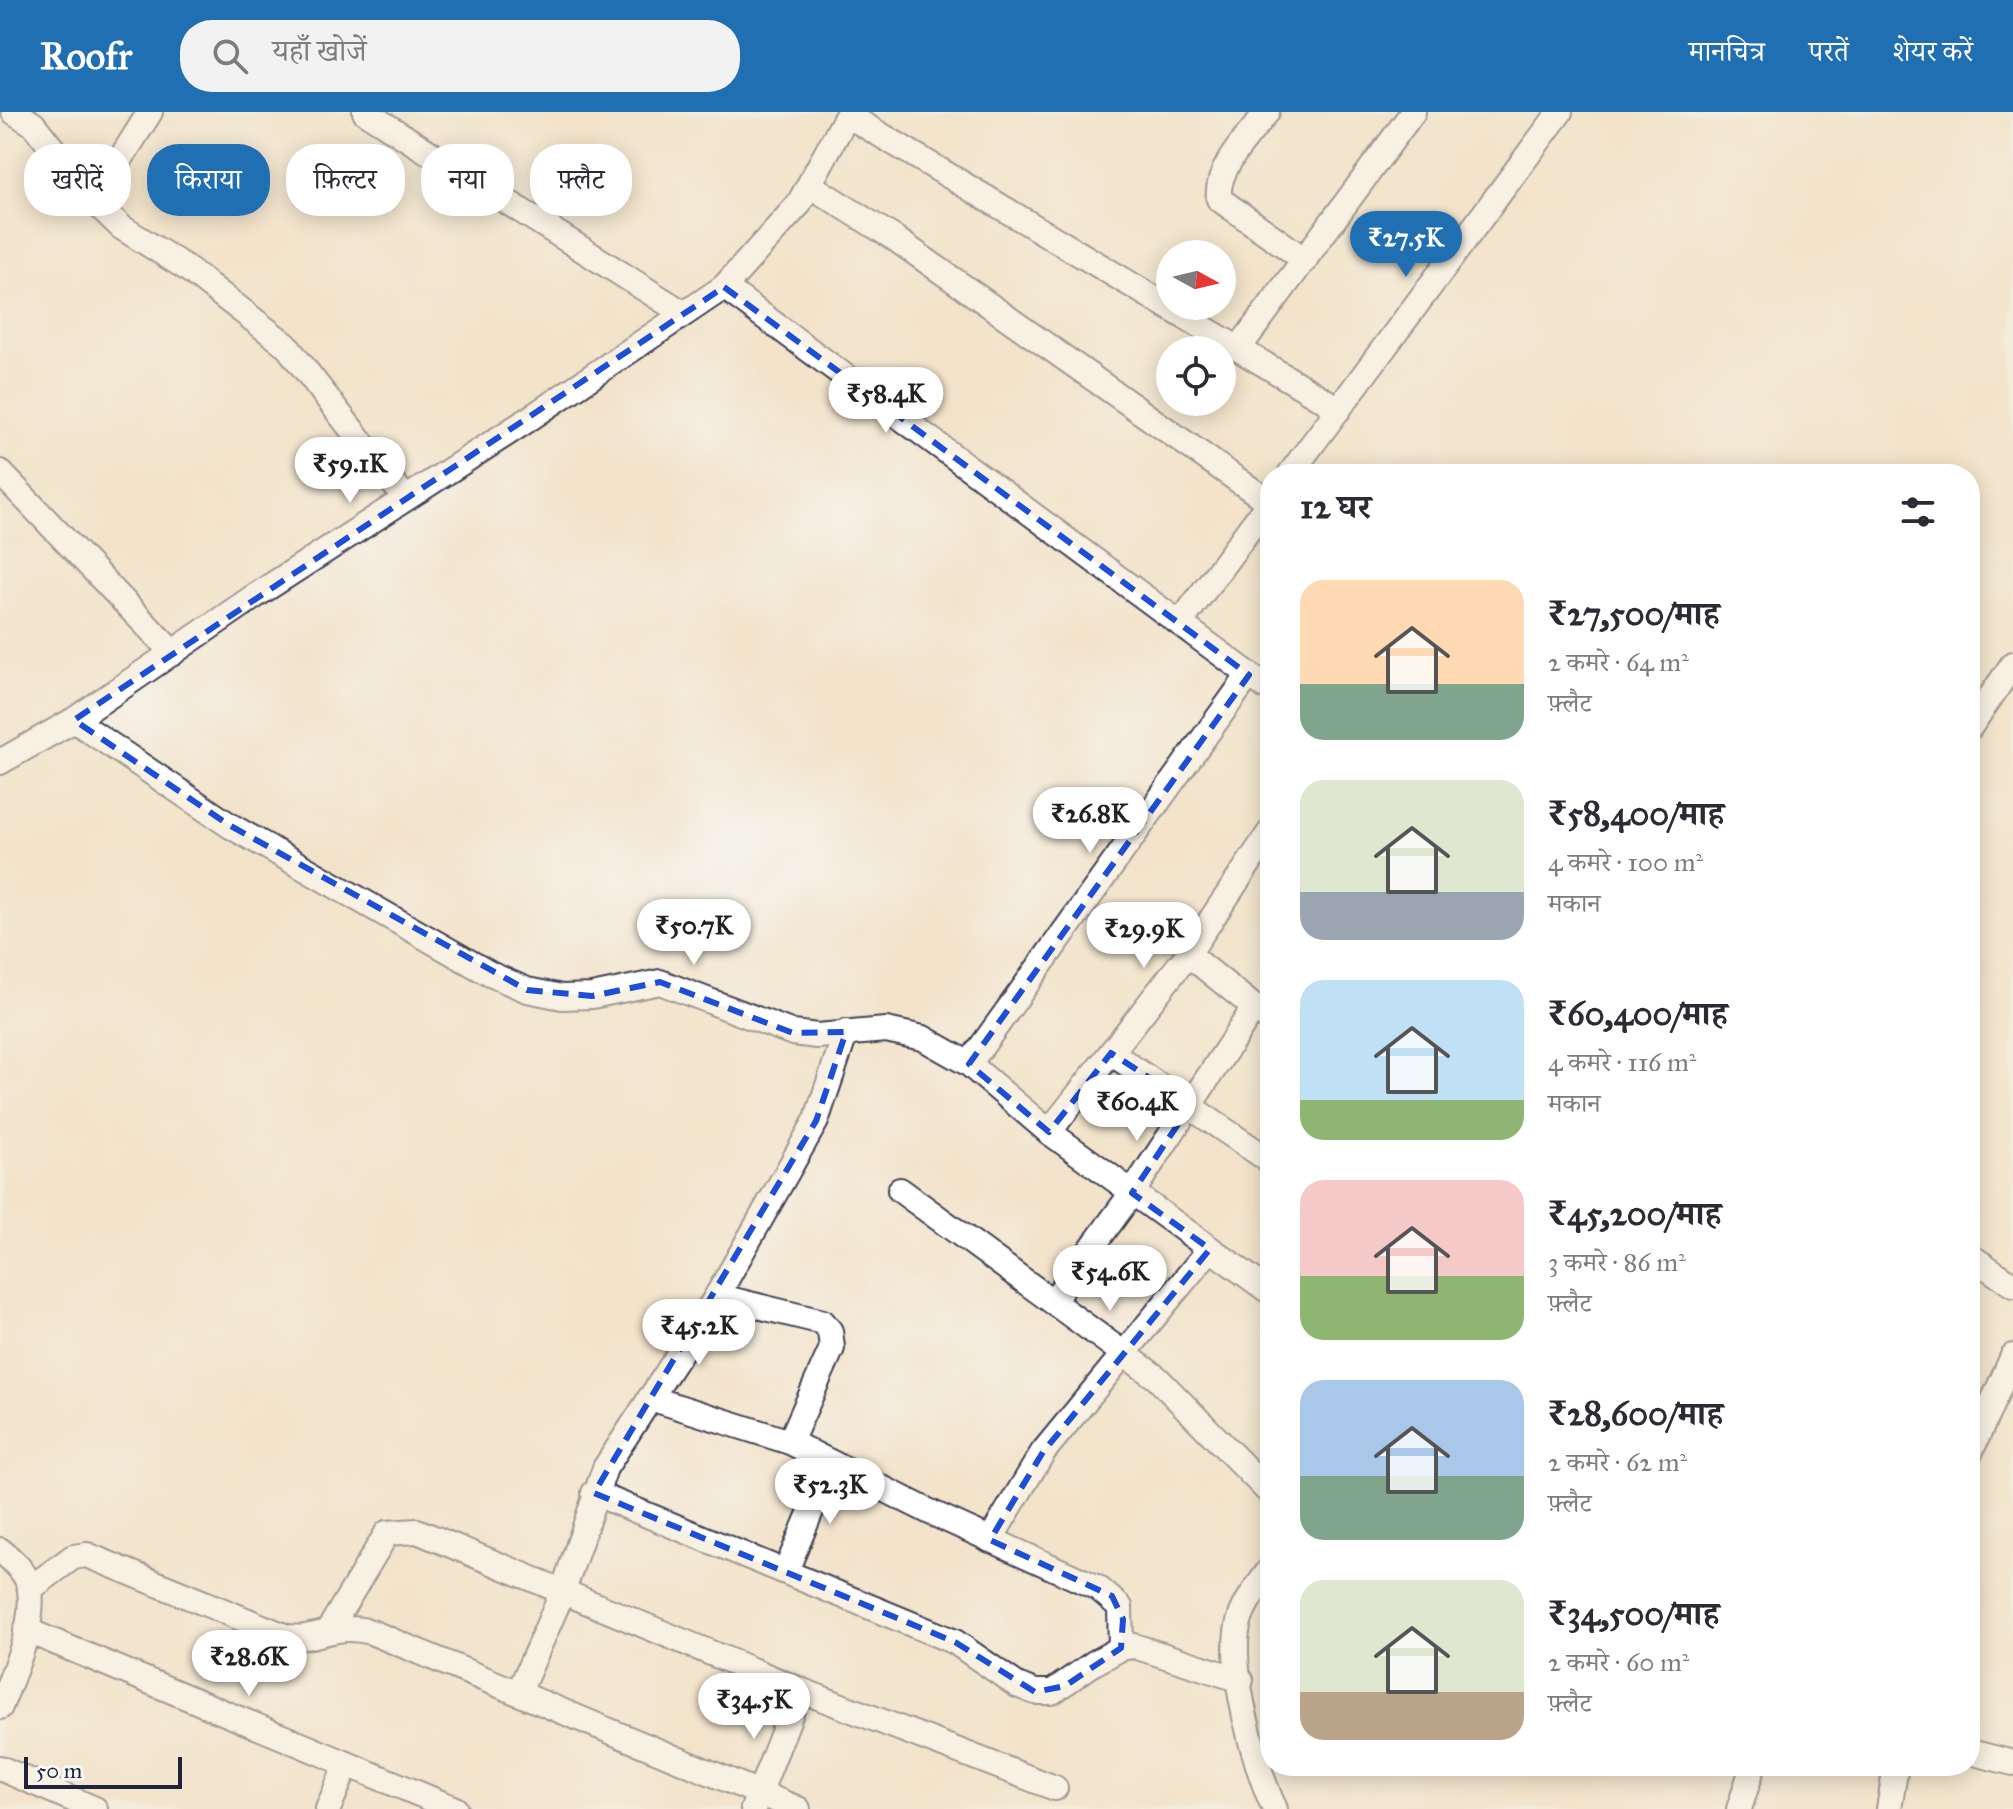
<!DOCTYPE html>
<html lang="hi">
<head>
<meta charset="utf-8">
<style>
	body { margin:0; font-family:"IM FELL Great Primer","Noto Serif Devanagari",serif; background:#f2f2f3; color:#2b2b33; height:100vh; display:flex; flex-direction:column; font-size:30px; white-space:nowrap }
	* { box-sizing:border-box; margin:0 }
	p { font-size:26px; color:#7c7c81 }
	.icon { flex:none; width:44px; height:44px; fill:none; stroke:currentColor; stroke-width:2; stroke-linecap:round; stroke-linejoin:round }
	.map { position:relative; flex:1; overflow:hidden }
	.sheet { position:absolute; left:1260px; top:352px; width:720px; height:1312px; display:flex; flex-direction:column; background:#fff; border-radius:32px; box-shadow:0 4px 20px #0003 }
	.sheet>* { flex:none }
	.banner { position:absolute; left:24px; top:32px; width:760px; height:72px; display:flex; gap:16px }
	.needle { width:52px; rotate:98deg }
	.fabs { position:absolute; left:1156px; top:128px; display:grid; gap:16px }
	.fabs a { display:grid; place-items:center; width:80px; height:80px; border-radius:50%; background:#fff; box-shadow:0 4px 20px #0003; font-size:40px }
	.scale { position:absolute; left:24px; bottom:20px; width:158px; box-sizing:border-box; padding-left:8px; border:4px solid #22223b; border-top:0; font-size:22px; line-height:28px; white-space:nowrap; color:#22223b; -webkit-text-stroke:6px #f6f6f2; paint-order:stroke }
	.price { position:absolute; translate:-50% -68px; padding:0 18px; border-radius:28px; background:#fff; color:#222; font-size:26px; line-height:52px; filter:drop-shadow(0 2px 4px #0008) }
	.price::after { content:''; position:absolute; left:50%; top:48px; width:24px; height:18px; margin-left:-12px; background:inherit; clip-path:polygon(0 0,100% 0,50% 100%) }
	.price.selected { background:#1f6fb2; color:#fff }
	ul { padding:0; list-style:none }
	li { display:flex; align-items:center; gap:24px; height:200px; padding:0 40px }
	li span { display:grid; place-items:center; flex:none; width:224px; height:160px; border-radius:24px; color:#555 }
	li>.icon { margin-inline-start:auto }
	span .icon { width:96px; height:96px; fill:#fffc; stroke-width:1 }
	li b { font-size:34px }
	h2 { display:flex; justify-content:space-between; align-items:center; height:96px; padding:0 40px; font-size:34px }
	.pill { padding:0 28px; border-radius:32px; background:#fff; box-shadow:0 4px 20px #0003; font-size:28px; line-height:72px }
	.pill.selected { background:#1f6fb2; color:#fff }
	header { display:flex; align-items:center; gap:48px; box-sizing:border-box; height:112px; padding:0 40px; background:#1f6fb2; color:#fff }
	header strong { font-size:38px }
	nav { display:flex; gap:44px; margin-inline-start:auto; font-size:28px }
	.search { width:560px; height:72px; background:#f2f2f3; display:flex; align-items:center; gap:20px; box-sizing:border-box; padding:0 28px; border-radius:32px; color:#7c7c81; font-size:30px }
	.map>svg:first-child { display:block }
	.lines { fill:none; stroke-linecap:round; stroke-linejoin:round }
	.street-casing { stroke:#413f51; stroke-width:28 }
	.street { stroke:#fff; stroke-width:24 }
	.marked { fill:none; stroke:#1d4ed8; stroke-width:6; stroke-dasharray:16 10; stroke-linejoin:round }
</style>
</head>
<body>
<header>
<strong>Roofr</strong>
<div class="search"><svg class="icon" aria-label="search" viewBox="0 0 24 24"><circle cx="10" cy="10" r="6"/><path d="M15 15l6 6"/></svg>यहाँ खोजें</div>
<nav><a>मानचित्र</a><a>परतें</a><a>शेयर करें</a></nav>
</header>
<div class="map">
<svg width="2013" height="1697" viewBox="0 0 2013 1697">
	<rect width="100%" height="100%" fill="#f6f6f2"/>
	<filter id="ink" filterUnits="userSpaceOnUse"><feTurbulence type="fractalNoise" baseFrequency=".0125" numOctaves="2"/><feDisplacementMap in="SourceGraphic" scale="16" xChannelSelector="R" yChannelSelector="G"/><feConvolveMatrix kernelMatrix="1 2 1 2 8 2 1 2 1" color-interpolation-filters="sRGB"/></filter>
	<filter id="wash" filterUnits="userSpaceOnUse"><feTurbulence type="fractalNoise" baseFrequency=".006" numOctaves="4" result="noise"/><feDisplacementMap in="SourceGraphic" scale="32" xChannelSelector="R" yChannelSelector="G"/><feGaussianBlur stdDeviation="1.8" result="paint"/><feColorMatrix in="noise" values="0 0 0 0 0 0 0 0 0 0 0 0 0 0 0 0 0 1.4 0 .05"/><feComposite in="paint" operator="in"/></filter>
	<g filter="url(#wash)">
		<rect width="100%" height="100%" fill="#f3e3cb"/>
	</g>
	<g filter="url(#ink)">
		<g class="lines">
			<g class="street-casing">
				<g id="street">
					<path d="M14 0 33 12 94 89 121 115 188 157 286 233 405 386"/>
					<path d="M365 0 683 201"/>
					<path d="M849 0 798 93 724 175 1270 578"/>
					<path d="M1267 0C1249 24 1215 56 1219 87L1305 148"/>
					<path d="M849 4 1339 297"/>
					<path d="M811 74 894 126 1269 390"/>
					<path d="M94 89 150 0"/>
					<path d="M1239 236 1413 0"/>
					<path d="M0 360 173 541"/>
					<path d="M1290 362 1560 0"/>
					<path d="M1181 510 1270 389"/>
					<path d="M74 608 229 713 490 862 527 878 562 885 592 884 660 870 793 921 817 924 886 918 923 926 969 952 1049 1020 1270 1180"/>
					<path d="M1970 615 2013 552"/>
					<path d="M0 650 74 608 255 484 523 311 724 175"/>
					<path d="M1188 842 1270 908"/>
					<path d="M1111 941 1270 1049"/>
					<path d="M969 952 1249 563"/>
					<path d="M1049 1020 1188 842 1270 720"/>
					<path d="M900 1078 1157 1266 1270 1381"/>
					<path d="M1970 1144 2013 1173"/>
					<path d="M717 1184 823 1210 830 1219 832 1236 790 1330"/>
					<path d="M1053 1189 1132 1081 1254 896"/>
					<path d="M650 1286 790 1330 930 1400 1098 1476 1120 1495 1121 1536"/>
					<path d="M1970 1341 2013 1244"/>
					<path d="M594 1381 955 1530 1017 1573 1035 1580H1052L1094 1551 1121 1536 1134 1534 1241 1568"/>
					<path d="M990 1428 1043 1340 1210 1137"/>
					<path d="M0 1438C12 1448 28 1461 30 1478 35 1515 13 1561 0 1595"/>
					<path d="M1270 1457C1259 1473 1244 1491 1239 1510 1227 1553 1255 1657 1275 1697"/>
					<path d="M786 1459 831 1351"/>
					<path d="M31 1476 73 1445 87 1443 287 1525C319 1529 332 1510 371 1520L798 1697"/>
					<path d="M330 1516 387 1421 417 1419 800 1578 1055 1676"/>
					<path d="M26 1518 455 1697"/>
					<path d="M519 1580 563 1479 605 1356 717 1184 816 1009 846 920"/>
					<path d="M1970 1640 2013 1651"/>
					<path d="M0 1656 95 1697"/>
					<path d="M328 1697 346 1654"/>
					<path d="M753 1697 800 1578"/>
					<path d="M1739 1697 1753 1654"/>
					<path d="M1889 1697 1896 1654"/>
				</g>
			</g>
			<use href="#street" class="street"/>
		</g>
	</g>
	<path d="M0 0H2013V1697H0ZM724 175 1249 563 969 952 1049 1020 1111 941 1191 993 1132 1081 1210 1137 1043 1340 990 1428 1112 1484 1123 1507 1121 1536 1065 1574 1035 1580 955 1530 594 1381 816 1009 846 920 793 921 660 870 592 884 527 878 229 713 74 608Z" fill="#f3e3cb" fill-opacity=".55" fill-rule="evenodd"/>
	<path class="marked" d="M724 175 1249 563 969 952 1049 1020 1111 941 1191 993 1132 1081 1210 1137 1043 1340 990 1428 1112 1484 1123 1507 1121 1536 1065 1574 1035 1580 955 1530 594 1381 816 1009 846 920 793 921 660 870 592 884 527 878 229 713 74 608Z"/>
</svg>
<div class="fabs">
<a><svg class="needle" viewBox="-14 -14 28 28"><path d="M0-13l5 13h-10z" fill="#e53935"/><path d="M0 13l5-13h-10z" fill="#7c7c81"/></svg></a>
<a><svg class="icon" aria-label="locate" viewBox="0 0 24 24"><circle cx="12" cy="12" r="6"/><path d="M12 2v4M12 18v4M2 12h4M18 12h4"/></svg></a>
</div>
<div class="scale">50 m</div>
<b class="price selected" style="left:1406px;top:167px">₹27.5K</b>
<b class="price" style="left:886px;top:323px">₹58.4K</b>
<b class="price" style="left:350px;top:393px">₹59.1K</b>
<b class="price" style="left:1090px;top:743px">₹26.8K</b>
<b class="price" style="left:694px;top:855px">₹50.7K</b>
<b class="price" style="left:1144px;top:858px">₹29.9K</b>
<b class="price" style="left:1137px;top:1031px">₹60.4K</b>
<b class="price" style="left:1110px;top:1201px">₹54.6K</b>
<b class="price" style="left:699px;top:1255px">₹45.2K</b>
<b class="price" style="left:830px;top:1414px">₹52.3K</b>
<b class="price" style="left:249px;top:1586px">₹28.6K</b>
<b class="price" style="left:754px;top:1629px">₹34.5K</b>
<div class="banner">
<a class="pill">खरीदें</a>
<a class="pill selected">किराया</a>
<a class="pill">फ़िल्टर</a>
<a class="pill">नया</a>
<a class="pill">फ़्लैट</a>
</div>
<section class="sheet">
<h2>12 घर<svg class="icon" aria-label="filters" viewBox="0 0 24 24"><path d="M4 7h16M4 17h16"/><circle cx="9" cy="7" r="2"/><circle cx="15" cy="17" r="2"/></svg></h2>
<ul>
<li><span style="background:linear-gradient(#ffd9b3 65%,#7fa58c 0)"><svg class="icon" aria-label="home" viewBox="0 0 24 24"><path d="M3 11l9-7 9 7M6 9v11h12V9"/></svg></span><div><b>₹27,500/माह</b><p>2 कमरे · 64 m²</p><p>फ़्लैट</p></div></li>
<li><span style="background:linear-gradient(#dfe7d0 70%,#9aa5b1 0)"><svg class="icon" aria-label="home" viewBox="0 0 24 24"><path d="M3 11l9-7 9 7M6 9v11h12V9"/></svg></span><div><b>₹58,400/माह</b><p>4 कमरे · 100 m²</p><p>मकान</p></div></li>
<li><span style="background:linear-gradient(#bfe0f5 75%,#8fb573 0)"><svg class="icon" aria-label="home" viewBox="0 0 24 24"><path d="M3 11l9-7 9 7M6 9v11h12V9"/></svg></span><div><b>₹60,400/माह</b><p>4 कमरे · 116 m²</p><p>मकान</p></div></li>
<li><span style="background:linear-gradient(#f6c9c9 60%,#8fb573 0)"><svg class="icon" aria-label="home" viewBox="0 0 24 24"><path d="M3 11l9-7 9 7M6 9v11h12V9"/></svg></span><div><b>₹45,200/माह</b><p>3 कमरे · 86 m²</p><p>फ़्लैट</p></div></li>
<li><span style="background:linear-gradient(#a9c7e8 60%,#7fa58c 0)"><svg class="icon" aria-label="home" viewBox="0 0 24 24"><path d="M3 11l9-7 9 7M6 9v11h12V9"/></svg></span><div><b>₹28,600/माह</b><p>2 कमरे · 62 m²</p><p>फ़्लैट</p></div></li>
<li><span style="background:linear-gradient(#dfe7d0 70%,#b9a48a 0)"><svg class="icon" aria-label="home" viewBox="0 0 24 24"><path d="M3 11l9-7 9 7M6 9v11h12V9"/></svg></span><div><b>₹34,500/माह</b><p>2 कमरे · 60 m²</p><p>फ़्लैट</p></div></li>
</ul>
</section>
</div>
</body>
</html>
